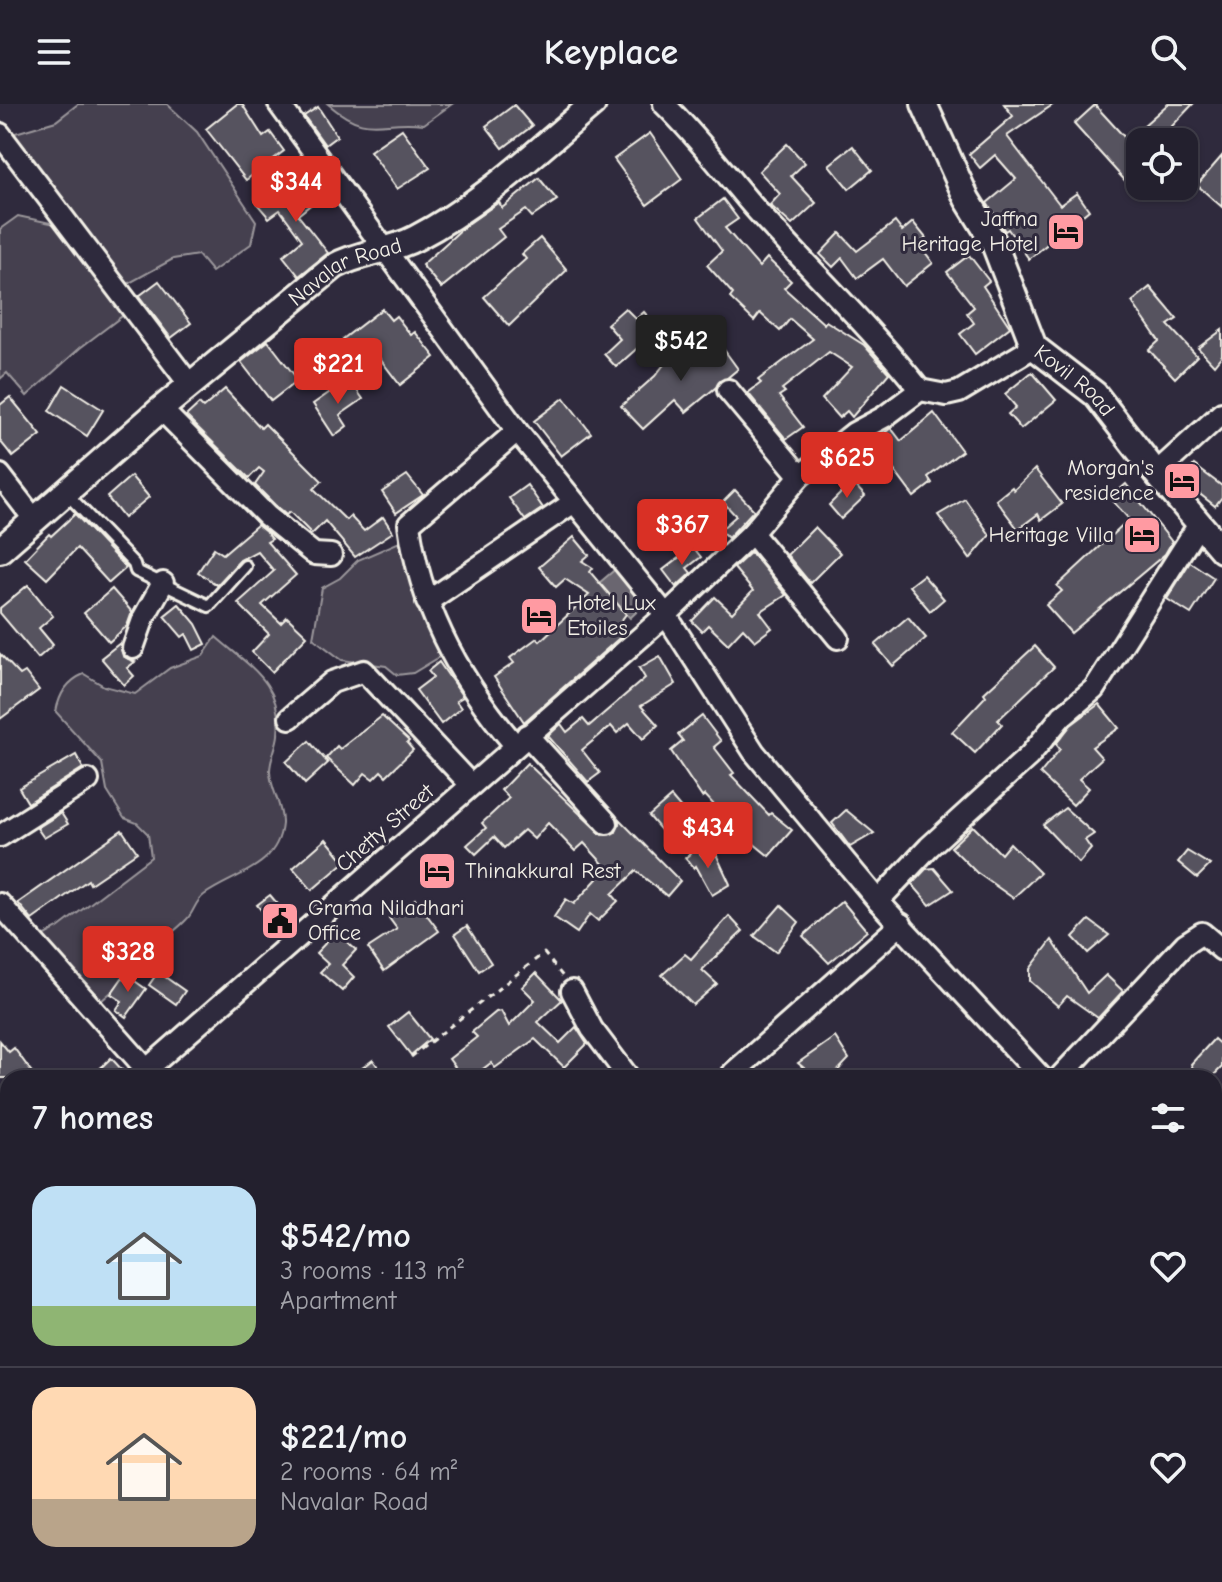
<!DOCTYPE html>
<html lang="en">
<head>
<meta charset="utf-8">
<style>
	body { margin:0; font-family:"Comic Neue",sans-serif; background:#2f2d3a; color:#f1f3f6; height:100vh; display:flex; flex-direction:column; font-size:30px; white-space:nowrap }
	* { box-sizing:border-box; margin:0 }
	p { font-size:26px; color:#a3a3aa }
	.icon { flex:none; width:44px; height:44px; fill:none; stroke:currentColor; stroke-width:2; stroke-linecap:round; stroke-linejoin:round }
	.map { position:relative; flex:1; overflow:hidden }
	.side { position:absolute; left:0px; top:966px; width:1222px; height:512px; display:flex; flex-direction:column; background:#23202e; border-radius:24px 24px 0 0; box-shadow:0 2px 6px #0004,0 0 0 2px #403e4a }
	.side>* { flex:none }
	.controls { position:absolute; left:1126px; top:24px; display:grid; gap:16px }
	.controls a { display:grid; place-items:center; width:72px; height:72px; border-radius:16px; background:#23202e; box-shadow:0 2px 6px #0004,0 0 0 2px #403e4a; font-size:40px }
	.price { position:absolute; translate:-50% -68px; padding:0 18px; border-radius:8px; background:#d93025; color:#fff; font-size:26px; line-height:52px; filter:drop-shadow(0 2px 4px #0008) }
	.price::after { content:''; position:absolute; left:50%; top:48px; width:24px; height:18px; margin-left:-12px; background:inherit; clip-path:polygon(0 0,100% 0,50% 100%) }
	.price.current { background:#222; color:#fff }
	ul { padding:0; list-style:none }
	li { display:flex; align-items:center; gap:24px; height:200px; padding:0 32px }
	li+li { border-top:2px solid #403e4a }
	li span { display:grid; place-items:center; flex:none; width:224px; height:160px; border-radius:24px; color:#555 }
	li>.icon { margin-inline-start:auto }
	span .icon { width:96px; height:96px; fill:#fffc; stroke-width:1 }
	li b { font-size:34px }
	h2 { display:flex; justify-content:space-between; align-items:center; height:96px; padding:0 32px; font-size:34px }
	header { display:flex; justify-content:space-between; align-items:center; height:104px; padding:0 32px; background:#23202e; font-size:36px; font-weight:600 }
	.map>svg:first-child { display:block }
	.green { fill:#454050; stroke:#9c989c; stroke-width:2 }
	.water { fill:#6a6670; stroke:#a19ea0; stroke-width:2 }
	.building { fill:#56525f; stroke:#f4f1e8; stroke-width:2 }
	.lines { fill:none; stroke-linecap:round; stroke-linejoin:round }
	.service-casing { stroke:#f4f1e8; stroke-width:16 }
	.minor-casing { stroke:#f4f1e8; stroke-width:26 }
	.tertiary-casing { stroke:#f4f1e8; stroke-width:30 }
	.primary-casing { stroke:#f4f1e8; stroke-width:36 }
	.path { stroke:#f4f1e8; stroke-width:3; stroke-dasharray:6 6; stroke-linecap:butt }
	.service { stroke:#2f2a3d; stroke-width:10 }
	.minor { stroke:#2f2a3d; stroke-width:20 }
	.tertiary { stroke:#2f2a3d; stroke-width:24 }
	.primary { stroke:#2f2a3d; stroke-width:30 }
	.labels { text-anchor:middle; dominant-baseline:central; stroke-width:6; stroke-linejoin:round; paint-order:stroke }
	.poi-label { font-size:22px; fill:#f4f1e8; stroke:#2f2a3d; text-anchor:end }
	.street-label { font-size:22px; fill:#f4f1e8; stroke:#2f2a3d }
</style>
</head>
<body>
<header><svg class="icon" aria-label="menu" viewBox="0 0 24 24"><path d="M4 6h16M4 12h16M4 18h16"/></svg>Keyplace<svg class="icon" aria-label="search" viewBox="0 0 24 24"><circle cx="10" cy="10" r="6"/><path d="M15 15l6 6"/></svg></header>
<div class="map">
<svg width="1222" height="1478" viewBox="0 0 1222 1478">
	<rect width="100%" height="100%" fill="#2f2a3d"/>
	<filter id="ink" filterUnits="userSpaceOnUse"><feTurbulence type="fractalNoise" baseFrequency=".0125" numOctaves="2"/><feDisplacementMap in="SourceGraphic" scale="16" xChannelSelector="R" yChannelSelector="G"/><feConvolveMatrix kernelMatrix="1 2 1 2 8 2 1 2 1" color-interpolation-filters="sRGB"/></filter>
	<g filter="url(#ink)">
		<g class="green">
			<path d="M78 0H167L197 28 256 117 251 140 212 168 198 151 173 155 120 184 134 203 80 244 27 292 7 269 0 275V125L18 112 69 123 5 32 56 17Z"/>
			<path d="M328 0H452L424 20C380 14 369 35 328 0Z"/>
			<path d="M411 433 451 546 413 569 397 571 386 562 342 556 313 534 322 484 340 474 358 456Z"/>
			<path d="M216 533C250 563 283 579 278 631 277 642 270 655 270 667 270 685 283 701 282 720 278 764 233 770 204 791 195 797 194 809 186 816 173 830 158 836 149 855L93 904 35 836 58 824 151 753 148 730 137 719 124 714 107 687 102 659 56 608C59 590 67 577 84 570L104 582 135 590 170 564 203 552Z"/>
			<path d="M8 1267V1402L0 1401V1273Z"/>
			<path d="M110 1470H247L240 1478H112Z"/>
		</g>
		<g class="water">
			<path d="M618 463 648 497 630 514 599 479Z"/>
			<path d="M0 1150 8 1160V1267L0 1273Z"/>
		</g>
		<g class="building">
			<path d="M237 0H242L263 33 270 28 284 47 246 76 206 25Z"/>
			<path d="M1004 0H1054L1007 32 1060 101 1077 89 1089 106 1029 155 1008 125 1005 127 987 99 1016 75 995 51 980 64 969 50 1013 12Z"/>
			<path d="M1168 0H1193L1157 38H1140V71L1129 81 1074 20 1095 1 1127 36Z"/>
			<path d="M514 1 532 22 503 44 486 22Z"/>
			<path d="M318 3 337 32 325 41 304 12Z"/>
			<path d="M402 25 430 64 397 85 370 47Z"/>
			<path d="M650 29 682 75 647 101 614 55Z"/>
			<path d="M787 40 805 59 791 72 816 99 792 121 770 101 780 90 759 67Z"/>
			<path d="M853 42 872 66 849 85 829 61Z"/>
			<path d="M1222 52V103L1197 81Z"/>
			<path d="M293 73 314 98 298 111 328 149 299 172 283 152 302 136 280 106 269 114 258 101Z"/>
			<path d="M539 74 557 96 532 113 526 106 498 125 504 133 441 184 422 161 465 122 499 98 502 104Z"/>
			<path d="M723 95 738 115 725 124 759 163 767 154 791 177 784 184 824 220 826 217 864 241 889 269 852 313 847 307 839 314 822 295 852 263 829 248 782 285 785 288 779 292 803 323 786 335 748 289 761 279 758 276 813 235 790 215 780 227 760 209 754 217 730 194 733 190 707 161 722 147 698 114Z"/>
			<path d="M895 118 902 127 913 118 926 134 919 140 933 159 904 182 883 155 857 174 842 154 833 163 820 150 840 129 857 147Z"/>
			<path d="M540 134 567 166 509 222 484 193 526 155 522 150Z"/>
			<path d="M969 151 989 177 983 182 1010 223 975 250 960 230 974 219 967 209 974 203 947 168Z"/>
			<path d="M159 177 191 219 171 234 139 192Z"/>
			<path d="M1150 183 1177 215 1168 221 1197 252 1175 274 1149 246 1159 237 1132 198Z"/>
			<path d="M625 204 636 215 644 208 659 225 616 263 604 250 620 235 607 220Z"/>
			<path d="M382 205 391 216 396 212 411 231 415 228 435 253 400 281 380 255 366 266 343 235Z"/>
			<path d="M1222 226V251L1214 261 1198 244Z"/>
			<path d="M717 236 738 265 686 308 675 296 643 325 621 302 655 272 681 239 693 254Z"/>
			<path d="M268 237 298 276 271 297 241 258Z"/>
			<path d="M1032 268 1056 296 1021 325 1008 310 1016 303 1005 290Z"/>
			<path d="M349 275 363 295 340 311 347 322 334 332 313 300Z"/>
			<path d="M64 281 103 306 87 332 49 307Z"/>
			<path d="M225 285 261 324 265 320 322 377 314 385 346 416 350 412 364 427 383 413 393 428 355 453 325 417 312 430 290 408 286 411 276 402 255 381 264 368 259 364 249 374 186 312 199 300 203 304Z"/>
			<path d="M10 293 41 331 13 353 0 337V301Z"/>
			<path d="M564 294 591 329 561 352 534 317Z"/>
			<path d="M934 309 962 347 928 373 932 379 914 393 873 338 891 324 901 337Z"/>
			<path d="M1194 361 1222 382V393L1215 402 1182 376Z"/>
			<path d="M1035 365 1062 400 1041 416 1038 410 1018 425 996 396 1012 383 1014 386Z"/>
			<path d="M407 371 423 391 396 409 382 388Z"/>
			<path d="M131 372 149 393 124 414 107 393Z"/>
			<path d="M852 378 865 392 841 415 829 401Z"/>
			<path d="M1126 380 1172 438 1165 450 1071 529 1046 501 1062 487 1057 482 1129 415 1110 394Z"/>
			<path d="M527 381 543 404 525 416 509 394Z"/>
			<path d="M735 386 754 406 728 434 720 426 736 412 723 398Z"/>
			<path d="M965 395 990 431 970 455 938 411Z"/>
			<path d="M75 410 126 464 109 479 77 444 47 475 25 455 49 430 51 432Z"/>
			<path d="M257 421 267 429 272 435 267 438 296 471 262 501 281 519 287 513 307 532 272 568 252 548 269 530 238 499 274 467 257 447 240 456 217 481 198 468 214 444 223 450Z"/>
			<path d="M815 423 840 449 810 479 787 451Z"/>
			<path d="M574 433 589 451 582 457 593 464 590 468 626 510 618 521 625 529 524 618 494 573 514 559 510 554 537 534 540 537 589 491 565 475 556 483 539 463Z"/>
			<path d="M693 443 701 453 687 464 691 469 676 483 663 466Z"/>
			<path d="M751 448 786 491 760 508 772 524 755 537 743 524 728 540 708 521 702 527 692 517 715 493 732 509 753 487 734 464Z"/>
			<path d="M1190 458 1214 474 1191 510 1167 495Z"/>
			<path d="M923 471 944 495 930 507 909 482Z"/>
			<path d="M28 481 53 512 39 524 53 541 38 554 0 509V504Z"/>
			<path d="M112 485 132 508 127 522 109 538 84 509Z"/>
			<path d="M179 500 196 520 206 540 194 546 186 530 182 533 164 512Z"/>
			<path d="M908 513 926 534 893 562 875 541Z"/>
			<path d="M120 539 123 552 135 558 127 564 134 572 124 581 101 554Z"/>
			<path d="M1035 542 1054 563 998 616 1002 620 975 649 952 628 986 592 984 589Z"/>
			<path d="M0 550 20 571 25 568 39 586 0 615Z"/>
			<path d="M660 552 676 580 641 602 658 621 643 635 629 619 617 629 611 622 582 646 600 669 588 678 548 632 561 620 567 628 583 615 589 622 645 574 639 564Z"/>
			<path d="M439 558 463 593 456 597 461 604 441 620 416 586 433 573 428 567Z"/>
			<path d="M1099 600 1119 624 1092 643 1102 654 1079 675 1089 684 1073 701 1040 670 1060 645 1056 640 1071 621Z"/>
			<path d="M382 612 409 637 407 639 413 646 386 672 381 667 373 675 365 669 355 681 326 654 337 642 340 645Z"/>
			<path d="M702 612 721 637 714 643 734 669 731 671 769 711 771 709 792 726 769 752 737 726 705 691 702 693 671 647 683 637 678 631Z"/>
			<path d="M309 637 328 659 305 680 286 658Z"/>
			<path d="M76 651 83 664 28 699 19 684Z"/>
			<path d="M527 659 602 731 616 728 619 715 680 777 667 792 636 767 612 790 618 797 598 817 590 810 577 829 554 813 566 795 574 800 607 764 584 739 575 747 548 719 534 735 524 726 504 744 494 733 476 750 467 741 486 724 482 719 509 694 501 686Z"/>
			<path d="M671 693 688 713 666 732 649 712Z"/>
			<path d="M1065 704 1094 730 1085 736 1091 745 1079 759 1043 721Z"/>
			<path d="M846 706 874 729 850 743 832 719Z"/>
			<path d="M61 709 68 720 44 734 37 724Z"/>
			<path d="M973 722 1001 750 1010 739 1040 769 1013 794 976 768 951 743Z"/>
			<path d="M122 726 137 748 90 780 88 776 32 816 18 799Z"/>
			<path d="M326 735 345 758 312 786 293 764Z"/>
			<path d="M690 738 709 760 716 750 730 780 712 791 696 762 694 764 685 754 690 750 685 741Z"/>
			<path d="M1187 747 1210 761 1197 774 1178 758Z"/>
			<path d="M934 764 953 786 930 801 912 780 926 765Z"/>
			<path d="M270 791 287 811 274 822 257 801Z"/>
			<path d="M415 795 439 827 384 867 368 844 397 825 389 814Z"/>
			<path d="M842 797 867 827 829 859 803 832Z"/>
			<path d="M781 801 799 818 776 848 754 832Z"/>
			<path d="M729 812 743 827 702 866 717 880 693 901 662 871 685 850 691 855Z"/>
			<path d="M1089 816 1109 831 1088 849 1073 833Z"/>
			<path d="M467 822 491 859 479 867 455 830Z"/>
			<path d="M336 828 356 846 342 861 354 873 342 887 320 868 328 860 316 849Z"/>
			<path d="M1052 836 1087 889 1106 871 1123 887 1098 914 1067 892 1058 902 1030 877V865Z"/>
			<path d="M158 868 185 887 176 900 149 881Z"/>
			<path d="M536 869 562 896 538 918 560 939 576 923 587 940 564 963 535 935 495 964 491 959 471 974H463L449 955 477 933 472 928 496 908 501 907 509 922 535 896 522 883Z"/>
			<path d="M125 870 146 885 126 913 116 906 122 897 111 890Z"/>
			<path d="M408 908 430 935 411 951 389 923Z"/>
			<path d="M835 933 849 955 831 974H816L798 959Z"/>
			<path d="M1214 935 1222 942V963L1211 974H1197L1191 960Z"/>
			<path d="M0 937 9 948 14 944 36 974H0Z"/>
			<path d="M111 954 125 969 124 974H90Z"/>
			<path d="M373 956 386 974H349Z"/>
		</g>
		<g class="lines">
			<g class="service-casing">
				<path id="service" d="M67 390 134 460 136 467 209 502 245 462"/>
			</g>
			<g class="minor-casing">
				<g id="minor">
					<path d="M279 0 517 327 666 511 754 648 878 797 1042 974"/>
					<path d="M664 0C696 31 723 67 752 101 807 163 868 220 920 286"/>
					<path d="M0 30 190 281"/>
					<path d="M728 286 800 372"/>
					<path d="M161 305 267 412 314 450 331 451"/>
					<path d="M1156 369 1222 309"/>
					<path d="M0 371 34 415"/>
					<path d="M752 429 838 534"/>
					<path d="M427 498 574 398"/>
					<path d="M133 544 144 513 163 479"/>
					<path d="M290 614 332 578 364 567 471 681"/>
					<path d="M527 631 607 719"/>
					<path d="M515 641C461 578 420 503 409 420L517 327"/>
					<path d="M0 732 88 676"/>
					<path d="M878 797 929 743 1029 652 1062 612 1094 585 1199 420"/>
					<path d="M0 800 154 974"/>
					<path d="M572 887 592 925 629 974"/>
					<path d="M137 974 666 511 752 429 800 372 854 329 884 313 920 286 946 291 959 288 1034 243"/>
					<path d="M737 974 733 969 901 820"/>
					<path d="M1059 974 1185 840 1202 829 1222 846"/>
					<path d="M0 1082 8 1076"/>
					<path d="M1214 1152 1222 1160"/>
					<path d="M580 1470 587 1478"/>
					<path d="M908 1470 915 1478"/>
					<path d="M1206 1470 1213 1478"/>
				</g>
			</g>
			<g class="tertiary-casing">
				<g id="tertiary">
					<path id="s1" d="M924 0 967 95 993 137 1034 243 1095 290 1156 369 1222 446"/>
					<path id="s2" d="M0 446 161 305 335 162C360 148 390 148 416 134 482 100 537 47 593 0"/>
				</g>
			</g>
			<g class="primary-casing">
				<g id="primary">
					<path d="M1214 1376 1222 1369"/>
					<path d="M1112 1478 1120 1470"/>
				</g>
			</g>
			<path class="path" d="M411 953 544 849 564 874"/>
			<use href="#service" class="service"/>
			<use href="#minor" class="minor"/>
			<use href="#tertiary" class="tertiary"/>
			<use href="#primary" class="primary"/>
		</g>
	</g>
	<defs>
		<g id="hotel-square" transform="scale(2)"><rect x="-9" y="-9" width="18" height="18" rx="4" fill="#ff9aa2" stroke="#2f2a3d"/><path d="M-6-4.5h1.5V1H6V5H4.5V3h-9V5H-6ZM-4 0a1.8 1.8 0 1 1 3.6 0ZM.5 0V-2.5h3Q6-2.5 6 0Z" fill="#111"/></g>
		<g id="civic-square" transform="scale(2)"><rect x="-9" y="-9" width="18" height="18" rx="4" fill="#ff9aa2" stroke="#2f2a3d"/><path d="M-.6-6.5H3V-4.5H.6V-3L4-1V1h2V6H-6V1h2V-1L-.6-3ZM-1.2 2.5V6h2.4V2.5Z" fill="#111"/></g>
	</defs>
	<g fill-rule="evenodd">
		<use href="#hotel-square" x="1066" y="128"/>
		<use href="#hotel-square" x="1182" y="377"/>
		<use href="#hotel-square" x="1142" y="431"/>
		<use href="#hotel-square" x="539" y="512"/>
		<use href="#hotel-square" x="437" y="767"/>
		<use href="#civic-square" x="280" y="817"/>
	</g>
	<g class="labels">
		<g class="poi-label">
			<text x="1038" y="115">Jaffna<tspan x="1038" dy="25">Heritage Hotel</tspan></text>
			<text x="1154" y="364">Morgan's<tspan x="1154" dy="25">residence</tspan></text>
			<text x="1114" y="431">Heritage Villa</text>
			<text x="567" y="499" text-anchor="start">Hotel Lux<tspan x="567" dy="25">Etoiles</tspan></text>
			<text x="465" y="767" text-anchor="start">Thinakkural Rest</text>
			<text x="308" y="804" text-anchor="start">Grama Niladhari<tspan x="308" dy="25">Office</tspan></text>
		</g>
		<g class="street-label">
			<text stroke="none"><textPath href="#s2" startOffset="446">Navalar Road</textPath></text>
			<text stroke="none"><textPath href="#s1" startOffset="320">Kovil Road</textPath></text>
			<text transform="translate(385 724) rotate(-41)">Chetty Street</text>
		</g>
	</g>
</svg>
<div class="controls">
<a><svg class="icon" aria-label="locate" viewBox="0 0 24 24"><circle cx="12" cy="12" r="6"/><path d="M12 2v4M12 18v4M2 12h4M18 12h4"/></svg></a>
</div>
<b class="price" style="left:296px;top:120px">$344</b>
<b class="price current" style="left:681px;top:279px">$542</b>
<b class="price" style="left:338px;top:302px">$221</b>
<b class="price" style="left:847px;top:396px">$625</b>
<b class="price" style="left:682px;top:463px">$367</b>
<b class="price" style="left:708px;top:766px">$434</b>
<b class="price" style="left:128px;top:890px">$328</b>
<section class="side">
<h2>7 homes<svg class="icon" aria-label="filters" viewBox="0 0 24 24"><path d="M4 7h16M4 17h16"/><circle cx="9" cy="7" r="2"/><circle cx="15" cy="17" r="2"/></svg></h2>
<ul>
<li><span style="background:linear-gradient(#bfe0f5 75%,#8fb573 0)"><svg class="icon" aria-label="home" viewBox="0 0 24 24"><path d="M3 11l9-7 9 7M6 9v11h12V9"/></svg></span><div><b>$542/mo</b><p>3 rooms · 113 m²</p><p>Apartment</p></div><svg class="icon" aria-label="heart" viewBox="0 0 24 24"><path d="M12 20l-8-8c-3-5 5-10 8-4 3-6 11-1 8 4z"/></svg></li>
<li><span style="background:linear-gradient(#ffd9b3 70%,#b9a48a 0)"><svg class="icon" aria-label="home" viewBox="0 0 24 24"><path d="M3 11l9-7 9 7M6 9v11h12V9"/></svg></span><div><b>$221/mo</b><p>2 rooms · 64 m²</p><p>Navalar Road</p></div><svg class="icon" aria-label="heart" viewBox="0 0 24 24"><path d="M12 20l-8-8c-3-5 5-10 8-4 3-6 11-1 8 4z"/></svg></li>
</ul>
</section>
</div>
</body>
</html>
